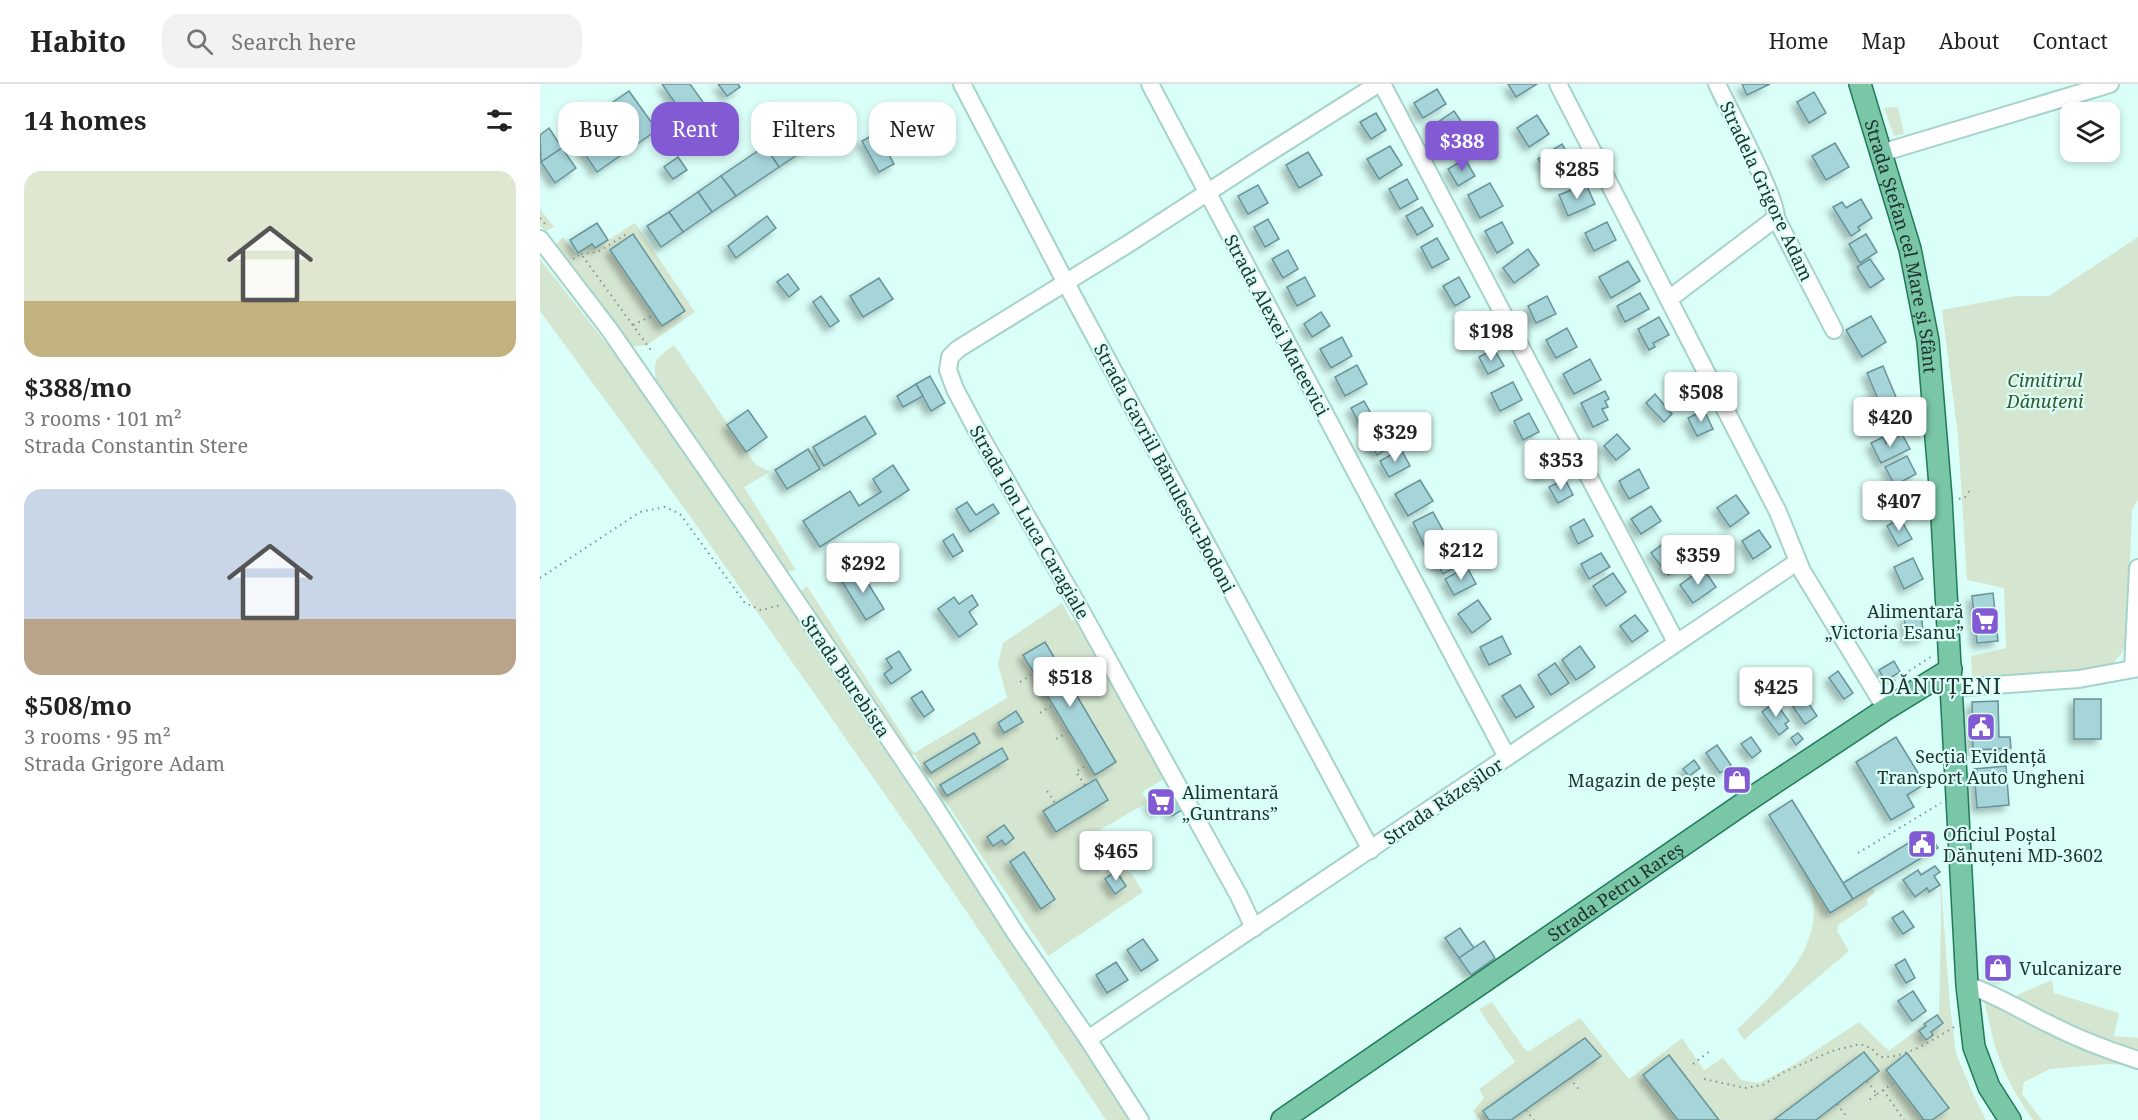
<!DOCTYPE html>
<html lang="en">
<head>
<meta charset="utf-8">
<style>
	body { margin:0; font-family:"Noto Serif",serif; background:#f2f2f2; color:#222; height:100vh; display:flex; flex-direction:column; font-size:22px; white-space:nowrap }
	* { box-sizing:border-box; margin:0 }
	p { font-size:20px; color:#767676 }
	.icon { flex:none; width:33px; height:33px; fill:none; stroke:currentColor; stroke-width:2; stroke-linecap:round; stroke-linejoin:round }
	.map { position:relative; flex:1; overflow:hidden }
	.side { display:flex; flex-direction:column; background:#fff; width:540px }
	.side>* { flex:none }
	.banner { position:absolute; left:18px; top:18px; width:570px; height:54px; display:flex; gap:12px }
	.fabs { position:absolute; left:1520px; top:18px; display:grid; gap:12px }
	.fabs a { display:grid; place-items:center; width:60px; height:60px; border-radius:12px; background:#fff; box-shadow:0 3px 9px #0003; font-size:30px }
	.price { position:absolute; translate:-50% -51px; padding:0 14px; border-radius:6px; background:#fff; color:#222; font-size:20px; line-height:39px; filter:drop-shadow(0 2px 3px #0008) }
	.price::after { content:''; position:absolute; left:50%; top:36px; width:18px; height:14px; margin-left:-9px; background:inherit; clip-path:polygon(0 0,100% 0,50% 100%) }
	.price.active { background:#825ad4; color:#fff }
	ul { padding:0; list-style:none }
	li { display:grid; align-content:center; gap:12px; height:318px; padding:0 24px }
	li span { display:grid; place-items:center; height:186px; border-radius:18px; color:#555 }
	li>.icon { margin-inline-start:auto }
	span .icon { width:108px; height:108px; fill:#fffc; stroke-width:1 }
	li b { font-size:26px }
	h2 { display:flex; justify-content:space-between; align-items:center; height:72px; padding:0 24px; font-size:26px }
	.chip { padding:0 21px; border-radius:18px; background:#fff; box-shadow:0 3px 9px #0003; font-size:21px; line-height:54px }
	.chip.active { background:#825ad4; color:#fff }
	header { display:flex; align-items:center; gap:36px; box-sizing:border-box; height:84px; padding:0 30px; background:#fff; border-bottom:2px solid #e0e0e0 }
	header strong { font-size:28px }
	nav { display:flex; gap:33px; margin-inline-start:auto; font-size:21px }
	.search { width:420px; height:54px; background:#f2f2f2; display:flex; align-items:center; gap:15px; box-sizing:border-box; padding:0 21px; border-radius:18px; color:#767676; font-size:22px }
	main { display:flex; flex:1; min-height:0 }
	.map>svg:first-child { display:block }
	.green { fill:#d5e6d0 }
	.building { fill:#a5d4d9; stroke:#679398; stroke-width:1.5; filter:url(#shadow) }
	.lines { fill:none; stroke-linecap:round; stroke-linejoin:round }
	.minor-casing { stroke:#a5d2ca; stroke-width:20 }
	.major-casing { stroke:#1f7a57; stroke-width:24 }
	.path { stroke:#7b9691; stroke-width:2; stroke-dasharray:1.5 4.5; stroke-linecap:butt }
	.minor { stroke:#fff; stroke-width:16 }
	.major { stroke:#79c7a7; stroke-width:21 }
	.labels { text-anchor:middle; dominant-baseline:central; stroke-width:4.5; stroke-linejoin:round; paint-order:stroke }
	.street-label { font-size:18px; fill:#1f312e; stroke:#dafff8 }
	.park-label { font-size:18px; font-style:italic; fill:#38562d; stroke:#dafff8 }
	.poi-label { font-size:18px; fill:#1f312e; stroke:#dafff8; text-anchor:start }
	.quarter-label { font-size:21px; letter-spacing:1.5px; fill:#1f312e; stroke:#dafff8 }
</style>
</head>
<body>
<header>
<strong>Habito</strong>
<div class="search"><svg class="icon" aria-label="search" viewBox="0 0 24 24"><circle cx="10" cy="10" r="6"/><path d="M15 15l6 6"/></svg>Search here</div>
<nav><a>Home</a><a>Map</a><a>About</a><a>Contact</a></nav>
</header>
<main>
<section class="side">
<h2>14 homes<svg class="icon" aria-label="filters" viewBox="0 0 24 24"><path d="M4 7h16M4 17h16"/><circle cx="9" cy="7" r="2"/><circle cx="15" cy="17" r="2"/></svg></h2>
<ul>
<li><span style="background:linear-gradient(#dfe7d0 70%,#c2b280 0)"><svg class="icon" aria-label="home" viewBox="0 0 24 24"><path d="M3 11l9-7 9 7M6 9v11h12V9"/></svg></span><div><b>$388/mo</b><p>3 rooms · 101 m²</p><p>Strada Constantin Stere</p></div></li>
<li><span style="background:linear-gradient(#c9d6e8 70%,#b9a48a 0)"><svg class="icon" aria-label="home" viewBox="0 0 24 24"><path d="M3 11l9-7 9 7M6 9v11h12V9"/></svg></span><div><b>$508/mo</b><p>3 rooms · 95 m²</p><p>Strada Grigore Adam</p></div></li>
</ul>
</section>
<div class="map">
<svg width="1598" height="1036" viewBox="0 0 1598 1036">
	<defs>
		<filter id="shadow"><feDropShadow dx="-5" dy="5" stdDeviation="3" flood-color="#0004"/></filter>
	</defs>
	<rect width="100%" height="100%" fill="#dafff8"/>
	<g class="green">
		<path d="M1358 23 1364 50 1354 52 1344 24Z"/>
		<path d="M0 125 14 143 6 147 0 142Z"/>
		<path d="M95 139 155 228 107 261 91 263 15 161 23 153 35 169 52 160 55 164Z"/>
		<path d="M1598 153V416L1592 426 1587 559 1582 569 1573 579 1550 588 1432 595 1431 572 1466 564 1464 504 1427 496 1418 352 1402 226 1476 212H1509Z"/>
		<path d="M0 175 103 306 593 1036H566L416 812 147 428 0 227Z"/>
		<path d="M134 261 216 381 230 388 204 403 256 486 247 487 116 296C112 275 118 273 134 261Z"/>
		<path d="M267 502 374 669 467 614 458 580 463 559 522 519 532 537 538 534 624 695 602 708 608 718 541 757 562 789 581 778 593 792 603 808 508 872 374 670 369 673 261 507Z"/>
		<path d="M1254 772 1290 829 1332 803 1335 808 1327 815 1328 821 1298 841 1297 847 1309 867 1204 956 1197 946C1232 910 1284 867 1272 810 1269 797 1260 784 1254 772Z"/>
		<path d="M1401 800 1410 922 1416 970 1435 1014 1446 1036H940L933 1027 944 1014 939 1005 975 978 939 925 952 918 986 967H989L1040 934 1089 995 1142 954 1164 986 1183 974 1201 996 1219 999 1255 980 1319 938 1349 967 1399 929 1401 831 1400 801Z"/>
		<path d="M1512 896 1514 909 1579 929 1574 952 1598 954V970L1525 943 1475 915 1477 911Z"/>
		<path d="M1445 914 1588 981 1566 980 1510 985 1484 998 1482 1010 1502 1036H1493C1472 1007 1457 977 1450 942 1448 933 1445 923 1445 914Z"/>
	</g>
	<g class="building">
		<path d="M122 0H150L168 25 148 38Z"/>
		<path d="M178 0H198L200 3 187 12Z"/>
		<path d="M968 0H997L976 13Z"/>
		<path d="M1202 0H1230L1207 11Z"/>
		<path d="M897 5 906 20 883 34 874 19Z"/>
		<path d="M89 7 117 46 57 88 30 48Z"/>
		<path d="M1274 8 1286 29 1269 39 1257 18Z"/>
		<path d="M914 27 927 46 904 61 891 43Z"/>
		<path d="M276 28 290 49 279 56 265 35Z"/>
		<path d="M836 29 846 46 831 55 820 38Z"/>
		<path d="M997 31 1009 50 989 63 977 44Z"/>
		<path d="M265 35 279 56 239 83 225 62Z"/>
		<path d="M9 44 22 64 1 78 0 51Z"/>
		<path d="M337 49 354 80 339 88 322 57Z"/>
		<path d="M1295 59 1309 83 1286 96 1272 72Z"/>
		<path d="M1022 60 1036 84 1012 98 998 75Z"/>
		<path d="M225 62 239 83 196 112 181 92Z"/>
		<path d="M850 62 862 81 839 95 827 75Z"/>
		<path d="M22 64 36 84 15 99 1 78Z"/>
		<path d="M768 68 782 91 759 104 746 81Z"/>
		<path d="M138 73 147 86 133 95 124 83Z"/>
		<path d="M925 75 935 92 918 102 908 85Z"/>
		<path d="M181 92 196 112 172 128 158 108Z"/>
		<path d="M867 95 878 115 860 125 849 105Z"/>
		<path d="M950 99 963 122 940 134 928 111Z"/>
		<path d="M1046 100 1055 120 1028 132 1019 111Z"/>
		<path d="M718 101 728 119 708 130 698 112Z"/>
		<path d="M158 108 172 128 143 148 129 128Z"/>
		<path d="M1321 115 1332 134 1318 143 1320 146 1311 152 1293 123 1302 118 1306 124Z"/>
		<path d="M882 123 893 142 877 151 866 132Z"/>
		<path d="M129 128 143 148 121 163 107 142Z"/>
		<path d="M227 132 236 144 196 174 188 162Z"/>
		<path d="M728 135 739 155 725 163 714 143Z"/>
		<path d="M962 138 973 159 957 169 945 147Z"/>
		<path d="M1067 138 1076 156 1054 167 1045 149Z"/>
		<path d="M57 139 68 156 55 164 52 160 38 169 30 156Z"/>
		<path d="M93 150 145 227 122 242 70 166Z"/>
		<path d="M1326 150 1337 168 1320 179 1309 160Z"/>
		<path d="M897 154 909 175 892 184 881 163Z"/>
		<path d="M988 165 999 181 974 199 963 184Z"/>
		<path d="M748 166 758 185 743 194 732 175Z"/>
		<path d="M1330 175 1344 195 1330 204 1317 183Z"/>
		<path d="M1088 177 1100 197 1071 214 1059 193Z"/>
		<path d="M248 190 259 205 249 213 237 198Z"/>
		<path d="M765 193 775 212 757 222 747 203Z"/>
		<path d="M919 193 930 213 915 222 903 202Z"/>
		<path d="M339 194 353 215 323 233 310 212Z"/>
		<path d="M1100 209 1109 225 1085 238 1077 222Z"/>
		<path d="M281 212 299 237 290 243 273 218Z"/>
		<path d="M1007 212 1016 230 996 239 988 222Z"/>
		<path d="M781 228 790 242 772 253 764 240Z"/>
		<path d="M937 230 946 246 933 254 924 238Z"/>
		<path d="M1331 232 1346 258 1322 273 1306 246Z"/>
		<path d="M1119 233 1129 251 1113 259 1115 263 1109 266 1098 245Z"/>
		<path d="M1027 244 1037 263 1016 274 1006 256Z"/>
		<path d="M802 253 812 272 791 284 780 265Z"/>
		<path d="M954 265 964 282 948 290 939 273Z"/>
		<path d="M1050 275 1061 296 1034 310 1023 290Z"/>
		<path d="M817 281 827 300 805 312 795 293Z"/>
		<path d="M1343 282 1356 313 1340 320 1327 289Z"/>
		<path d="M390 292 405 319 391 327 376 300Z"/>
		<path d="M973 298 982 316 960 327 951 309Z"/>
		<path d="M376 300 383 312 363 323 357 312Z"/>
		<path d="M1065 307 1069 315 1065 317 1068 323 1062 325 1068 336 1053 343 1041 319Z"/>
		<path d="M1115 310 1132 330 1124 338 1106 319Z"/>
		<path d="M824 317 833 333 820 341 811 324Z"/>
		<path d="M208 326 227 353 206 368 187 341Z"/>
		<path d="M1164 326 1173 345 1157 352 1148 334Z"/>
		<path d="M989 329 999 348 983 356 974 337Z"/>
		<path d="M325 332 336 350 284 382 273 363Z"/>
		<path d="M845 341 856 360 837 371 826 352Z"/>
		<path d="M1077 350 1090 365 1076 376 1064 362Z"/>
		<path d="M1362 350 1370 365 1341 379 1331 359 1343 353 1346 359Z"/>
		<path d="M1013 364 1022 382 1002 392 993 374Z"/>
		<path d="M268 365 280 385 247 405 235 386Z"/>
		<path d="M861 365 870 382 849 393 840 377Z"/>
		<path d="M1367 372 1376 390 1355 401 1345 383Z"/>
		<path d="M353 381 369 406 280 463 263 437 310 407 319 422 341 408 333 395Z"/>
		<path d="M1099 385 1109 404 1089 415 1079 397Z"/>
		<path d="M1025 395 1033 411 1018 419 1009 403Z"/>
		<path d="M880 396 893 417 868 432 855 410Z"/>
		<path d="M1196 411 1209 429 1190 443 1177 424Z"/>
		<path d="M427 418 436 431 453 420 459 429 430 448 416 425Z"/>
		<path d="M1111 422 1121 437 1101 450 1091 435Z"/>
		<path d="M893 428 905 450 884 461 873 438Z"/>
		<path d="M1360 434 1372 455 1358 462 1347 442Z"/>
		<path d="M1044 435 1053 452 1038 460 1030 443Z"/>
		<path d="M1219 446 1231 463 1213 475 1202 457Z"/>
		<path d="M413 450 423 467 413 473 403 457Z"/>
		<path d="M1132 453 1149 476 1128 491 1111 469Z"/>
		<path d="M914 465 923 479 903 490 895 476Z"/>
		<path d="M1061 469 1070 483 1049 495 1041 480Z"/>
		<path d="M1373 474 1383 495 1364 505 1354 483Z"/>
		<path d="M927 483 936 500 914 511 905 495Z"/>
		<path d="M1163 484 1176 503 1153 519 1140 501Z"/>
		<path d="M319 485 344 525 326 536 301 496Z"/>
		<path d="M1073 489 1086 508 1066 522 1053 502Z"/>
		<path d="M1453 509 1458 557 1437 559 1432 512Z"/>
		<path d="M432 511 438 521 429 528 437 540 419 553 398 525 414 513 419 520Z"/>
		<path d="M938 516 951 535 932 549 918 530Z"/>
		<path d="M1381 530 1384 553 1367 556 1364 533Z"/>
		<path d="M1095 531 1108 547 1092 558 1080 542Z"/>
		<path d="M962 552 971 570 949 581 940 563Z"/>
		<path d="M505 558 576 678 555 691 483 571Z"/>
		<path d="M1040 562 1055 583 1036 596 1022 576Z"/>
		<path d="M359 567 371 586 351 600 344 590 352 584 346 575Z"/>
		<path d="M1354 577 1360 588 1345 597 1339 586Z"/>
		<path d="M1015 579 1029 599 1011 611 998 591Z"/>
		<path d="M1298 587 1313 609 1304 615 1289 594Z"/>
		<path d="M980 601 994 623 976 634 962 612Z"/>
		<path d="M382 607 394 626 384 633 371 614Z"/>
		<path d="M1265 614 1277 632 1265 640 1253 623Z"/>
		<rect x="1534" y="615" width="27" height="40"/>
		<path d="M1458 617 1459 653H1470L1471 664 1433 666 1432 618Z"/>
		<path d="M1235 618 1249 637 1245 640 1248 644 1239 651 1222 628Z"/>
		<path d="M476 627 483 638 464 649 458 639Z"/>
		<path d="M434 649 440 659 391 689 384 679Z"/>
		<path d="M1258 649 1263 655 1256 661 1251 654Z"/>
		<path d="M1211 653 1221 667 1212 674 1201 660Z"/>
		<path d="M1356 653 1385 700 1367 711 1374 723 1351 736 1316 678Z"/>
		<path d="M1177 661 1191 681 1180 689 1166 669Z"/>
		<path d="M462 664 468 675 407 712 400 701Z"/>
		<path d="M1154 676 1160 684 1149 692 1143 685Z"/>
		<path d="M1466 682 1469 721 1437 724 1434 685Z"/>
		<path d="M1198 690 1202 697 1197 701 1192 694Z"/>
		<path d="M556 695 568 716 516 748 503 727Z"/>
		<path d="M623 709 627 717 634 713 642 726 632 732 626 722 615 729 608 718Z"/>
		<path d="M1252 716 1313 815 1290 829 1229 731Z"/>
		<path d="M464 741 474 754 465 761 462 756 453 762 447 753Z"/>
		<path d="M1388 747 1398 764 1313 815 1303 799Z"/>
		<path d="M484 768 515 815 501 825 470 778Z"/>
		<path d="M1395 782 1400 788 1394 792 1400 801 1389 808 1387 804 1375 813 1363 796 1378 786 1381 791Z"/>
		<path d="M576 787 586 802 575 810 565 795Z"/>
		<path d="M1363 827 1374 843 1363 850 1352 834Z"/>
		<path d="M920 844 934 864 919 874 905 854Z"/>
		<path d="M603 855 618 876 601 887 587 866Z"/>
		<path d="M944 857 955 874 931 891 919 874Z"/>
		<path d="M1365 875 1375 894 1366 899 1355 881Z"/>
		<path d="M1454 875 1465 876 1464 893 1452 892Z"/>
		<path d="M576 878 588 896 567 909 556 891Z"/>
		<path d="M1373 907 1386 927 1372 937 1358 917Z"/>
		<path d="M1397 931 1403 939 1391 948 1393 951 1386 956 1379 947 1386 942 1384 940Z"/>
		<path d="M1045 954 1061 972 971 1036H949L943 1027Z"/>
		<path d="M1324 968 1339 987 1276 1036H1234Z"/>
		<path d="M1367 969 1409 1024 1392 1036H1384L1346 986Z"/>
		<path d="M1129 971 1179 1036H1138L1103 991Z"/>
	</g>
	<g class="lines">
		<g class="minor-casing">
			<g id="minor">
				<path d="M422 0 526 199 831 766"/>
				<path d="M610 0 967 673"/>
				<path d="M842 0 1136 558"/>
				<path d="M1018 0 1238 428 1262 487 1346 625"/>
				<path d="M1177 0C1188 24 1237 114 1236 134L1294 246"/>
				<path d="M1341 69 1570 0"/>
				<path d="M0 155 69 245 209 447 393 720 476 850 548 955 600 1036"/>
				<path d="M1129 215 1236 134"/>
				<path d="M1593 585 1598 484"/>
				<path d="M1412 604 1539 595 1598 584"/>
				<path d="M714 844 699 812 540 525 434 341 415 305 408 286 410 273 418 265 588 160 716 77 838 0"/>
				<path d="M1427 901C1455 910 1480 926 1507 939 1536 954 1567 966 1598 976"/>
				<path d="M548 955 1257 478"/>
			</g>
		</g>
		<g class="major-casing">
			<g id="major">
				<path id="s1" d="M1320 0 1370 165 1388 257 1401 414 1427 901 1434 963 1449 1003 1470 1036"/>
				<path id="s2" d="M742 1036 1210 715 1346 625 1411 585"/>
			</g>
		</g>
		<g class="path">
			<path d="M0 134 6 141"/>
			<path d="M41 170 58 168 86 150"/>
			<path d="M33 175 41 170 113 269"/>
			<path d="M93 241 114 231"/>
			<path d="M1419 415 1425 413 1430 406"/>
			<path d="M0 494 100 428 125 423 140 430 205 519 221 526 241 521"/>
			<path d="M480 598 494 589"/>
			<path d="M1349 600 1392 572"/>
			<path d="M500 629 513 621"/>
			<path d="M516 655 529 647"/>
			<path d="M545 701 536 688 548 680"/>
			<path d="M507 707 515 719"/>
			<path d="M1318 769 1401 719"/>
			<path d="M1153 980 1170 967"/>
			<path d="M1030 994 1040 1007"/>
			<path d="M1164 995 1205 1004 1223 1001 1244 988 1292 967 1320 960 1331 964 1340 973C1367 974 1392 956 1414 943"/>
			<path d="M1327 997 1337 1010 1329 1016"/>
			<path d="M1343 1006 1364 1036"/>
			<path d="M1337 1010 1355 998"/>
			<path d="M1297 1020 1307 1033"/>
			<path d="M986 1026 994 1036"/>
			<path d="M1382 1036 1383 1035"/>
		</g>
		<use href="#minor" class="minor"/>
		<use href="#major" class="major"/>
	</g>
	<defs>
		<g id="supermarket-square" transform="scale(1.5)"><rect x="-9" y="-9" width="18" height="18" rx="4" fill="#825ad4" stroke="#dafff8"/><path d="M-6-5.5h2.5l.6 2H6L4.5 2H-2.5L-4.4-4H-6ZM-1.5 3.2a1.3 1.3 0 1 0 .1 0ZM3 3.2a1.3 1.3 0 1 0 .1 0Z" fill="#fff"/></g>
		<g id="civic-square" transform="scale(1.5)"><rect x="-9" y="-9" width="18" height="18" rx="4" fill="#825ad4" stroke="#dafff8"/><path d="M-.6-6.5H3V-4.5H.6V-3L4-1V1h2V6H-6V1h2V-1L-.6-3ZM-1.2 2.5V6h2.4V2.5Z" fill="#fff"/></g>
		<g id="shop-square" transform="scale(1.5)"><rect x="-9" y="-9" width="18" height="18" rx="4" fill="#825ad4" stroke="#dafff8"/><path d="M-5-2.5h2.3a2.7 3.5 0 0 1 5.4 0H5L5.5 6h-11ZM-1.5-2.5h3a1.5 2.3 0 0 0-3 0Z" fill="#fff"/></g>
	</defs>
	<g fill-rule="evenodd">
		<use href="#supermarket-square" x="1445" y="537"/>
		<use href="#civic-square" x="1441" y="643"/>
		<use href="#shop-square" x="1197" y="696"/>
		<use href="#supermarket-square" x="621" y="718"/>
		<use href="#civic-square" x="1382" y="760"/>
		<use href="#shop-square" x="1458" y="884"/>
	</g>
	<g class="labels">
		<g class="street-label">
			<text transform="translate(1227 107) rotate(65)">Stradela Grigore Adam</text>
			<text stroke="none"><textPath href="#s1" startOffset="168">Strada Ștefan cel Mare și Sfânt</textPath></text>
			<text transform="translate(737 241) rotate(62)">Strada Alexei Mateevici</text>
			<text transform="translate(625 384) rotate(62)">Strada Gavriil Bănulescu-Bodoni</text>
			<text transform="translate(490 438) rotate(60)">Strada Ion Luca Caragiale</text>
			<text transform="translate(306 592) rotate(56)">Strada Burebista</text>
			<text transform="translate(903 717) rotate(-34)">Strada Răzeşilor</text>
			<text stroke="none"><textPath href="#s2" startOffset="404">Strada Petru Rareș</textPath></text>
		</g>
		<g class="park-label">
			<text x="1505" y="296">Cimitirul<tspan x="1505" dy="21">Dănuțeni</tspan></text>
		</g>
		<g class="poi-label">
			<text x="1424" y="527" text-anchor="end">Alimentară<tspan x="1424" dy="21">„Victoria Esanu”</tspan></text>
			<text x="1441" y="672" text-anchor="middle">Secția Evidență<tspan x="1441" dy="21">Transport Auto Ungheni</tspan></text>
			<text x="1176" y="696" text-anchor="end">Magazin de pește</text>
			<text x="642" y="708">Alimentară<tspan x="642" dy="21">„Guntrans”</tspan></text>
			<text x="1403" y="750">Oficiul Poștal<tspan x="1403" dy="21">Dănuțeni MD-3602</tspan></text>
			<text x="1479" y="884">Vulcanizare</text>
		</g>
		<g class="quarter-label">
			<text x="1401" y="602">DĂNUȚENI</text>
		</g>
	</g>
</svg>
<div class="fabs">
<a><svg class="icon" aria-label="layers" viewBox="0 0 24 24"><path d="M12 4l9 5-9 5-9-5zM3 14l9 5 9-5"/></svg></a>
</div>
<b class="price active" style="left:922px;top:88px">$388</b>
<b class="price" style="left:1037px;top:116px">$285</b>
<b class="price" style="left:951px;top:278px">$198</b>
<b class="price" style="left:1161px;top:339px">$508</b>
<b class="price" style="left:1350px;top:364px">$420</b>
<b class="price" style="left:855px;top:379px">$329</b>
<b class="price" style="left:1021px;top:407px">$353</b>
<b class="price" style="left:1359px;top:448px">$407</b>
<b class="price" style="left:921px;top:497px">$212</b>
<b class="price" style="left:1158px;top:502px">$359</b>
<b class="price" style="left:323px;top:510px">$292</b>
<b class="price" style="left:530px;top:624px">$518</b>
<b class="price" style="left:1236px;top:634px">$425</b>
<b class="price" style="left:576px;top:798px">$465</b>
<div class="banner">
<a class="chip">Buy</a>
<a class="chip active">Rent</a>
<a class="chip">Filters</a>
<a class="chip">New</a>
</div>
</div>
</main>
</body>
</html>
